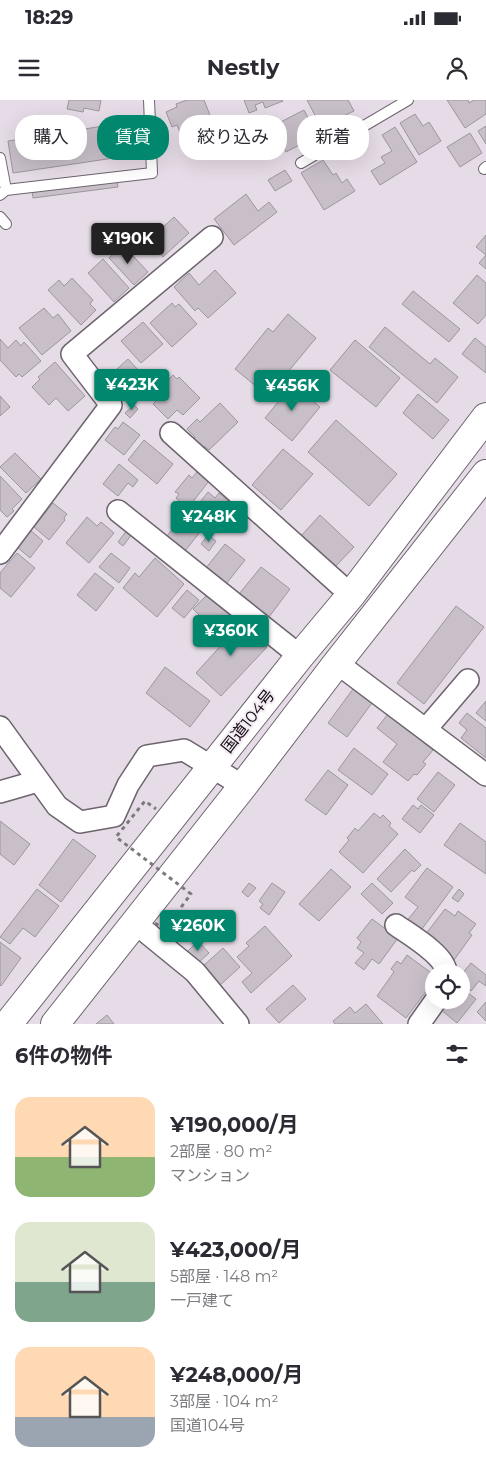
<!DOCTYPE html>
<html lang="ja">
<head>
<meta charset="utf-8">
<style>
	body { margin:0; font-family:Montserrat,"Noto Sans JP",sans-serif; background:#f7f7f7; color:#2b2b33; height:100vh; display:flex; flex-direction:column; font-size:19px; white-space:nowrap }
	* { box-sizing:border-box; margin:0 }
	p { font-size:16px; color:#7c7c81 }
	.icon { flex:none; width:28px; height:28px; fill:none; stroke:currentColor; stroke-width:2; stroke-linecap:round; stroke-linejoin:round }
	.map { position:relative; height:924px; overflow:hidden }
	.panel { display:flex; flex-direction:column; background:#fff; flex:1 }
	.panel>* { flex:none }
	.hud { position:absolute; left:15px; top:15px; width:456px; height:45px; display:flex; gap:10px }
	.fabs { position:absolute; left:425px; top:864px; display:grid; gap:10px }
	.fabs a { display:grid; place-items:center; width:45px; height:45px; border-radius:50%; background:#fff; box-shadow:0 5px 20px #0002; font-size:25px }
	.price { position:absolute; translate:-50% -42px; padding:0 11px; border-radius:5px; background:#00876d; color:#fff; font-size:16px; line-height:32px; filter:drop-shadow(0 1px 2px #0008) }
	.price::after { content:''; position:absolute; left:50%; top:30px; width:15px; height:11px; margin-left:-8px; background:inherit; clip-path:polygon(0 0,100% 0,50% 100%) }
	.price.active { background:#222; color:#fff }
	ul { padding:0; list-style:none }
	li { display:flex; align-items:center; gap:15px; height:125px; padding:0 15px }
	li span { display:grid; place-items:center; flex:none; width:140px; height:100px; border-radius:15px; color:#555 }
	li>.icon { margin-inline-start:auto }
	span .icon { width:60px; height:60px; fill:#fffc; stroke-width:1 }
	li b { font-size:21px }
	h2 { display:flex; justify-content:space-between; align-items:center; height:60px; padding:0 15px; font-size:21px }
	.chip { padding:0 18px; border-radius:20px; background:#fff; box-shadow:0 5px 20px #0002; font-size:18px; line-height:45px }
	.chip.active { background:#00876d; color:#fff }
	.status { display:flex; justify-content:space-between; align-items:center; height:35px; padding:0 25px; background:#fff; direction:ltr }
	.status svg { height:14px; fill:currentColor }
	header { display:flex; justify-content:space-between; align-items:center; height:65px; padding:0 15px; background:#fff; font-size:22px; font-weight:700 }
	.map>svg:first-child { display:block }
	.building { fill:#c8bfc9; stroke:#9d959f }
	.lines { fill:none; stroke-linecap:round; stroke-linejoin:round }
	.service-casing { stroke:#6d646e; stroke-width:12 }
	.minor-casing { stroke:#6d646e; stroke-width:24 }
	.trunk-casing { stroke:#6d646e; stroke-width:30 }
	.service { stroke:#fff; stroke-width:10 }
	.minor { stroke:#fff; stroke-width:21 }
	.trunk { stroke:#fff; stroke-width:28 }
	.path-bridge { stroke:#7e787f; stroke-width:3; stroke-dasharray:4 4; stroke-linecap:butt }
	.labels { text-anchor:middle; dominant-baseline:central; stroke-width:4; stroke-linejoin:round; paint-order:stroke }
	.street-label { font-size:16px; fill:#0e0b0e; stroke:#f3eaf4 }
</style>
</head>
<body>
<div class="status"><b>18:29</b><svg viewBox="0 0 49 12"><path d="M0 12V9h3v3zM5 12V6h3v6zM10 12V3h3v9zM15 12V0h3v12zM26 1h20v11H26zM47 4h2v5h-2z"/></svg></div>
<header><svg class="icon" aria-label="menu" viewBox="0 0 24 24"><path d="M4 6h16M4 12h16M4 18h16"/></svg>Nestly<svg class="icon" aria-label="person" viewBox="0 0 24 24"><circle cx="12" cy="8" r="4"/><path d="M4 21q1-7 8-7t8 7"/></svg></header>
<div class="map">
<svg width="486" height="924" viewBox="0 0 486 924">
	<rect width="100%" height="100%" fill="#e6dce7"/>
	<g class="building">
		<path d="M69 0H101L99 11 84 8 83 12 67 9Z"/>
		<path d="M187 0H204L217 33 192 43 190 39 184 42 177 25 172 27 166 12 177 7 176 4Z"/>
		<path d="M244 0H282L283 1 265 8 263 2 255 5 257 10 249 13Z"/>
		<path d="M307 0H348L354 11 321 27Z"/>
		<path d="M447 0H468L469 3 474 0H486V14L465 28Z"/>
		<path d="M304 10 317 36 286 52 283 46 280 48 273 33 276 32 273 26Z"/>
		<path d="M415 14 423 26 429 22 441 41 419 55 400 23Z"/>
		<path d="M129 22 134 55 13 73 8 41Z"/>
		<path d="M486 26V44L478 31Z"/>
		<path d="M395 27 417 62 380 85 371 71 385 63 381 57 392 51 382 35Z"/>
		<path d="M470 33 482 53 460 67 447 47Z"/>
		<path d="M225 35 230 48 216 53 211 41Z"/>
		<path d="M323 60 333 75 336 73 342 83 347 79 355 91 324 110 301 73Z"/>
		<path d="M285 70 292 81 275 91 268 80Z"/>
		<path d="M117 80 118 87 33 98 32 91Z"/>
		<path d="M246 94 258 111 269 102 277 112 234 145 214 119Z"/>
		<path d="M174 117 189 133 163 157 149 140Z"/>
		<path d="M486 135V169L479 163 486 155 476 147Z"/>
		<path d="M123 145 148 172 134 185 109 158Z"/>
		<path d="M103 159 129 188 114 202 88 173Z"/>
		<path d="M215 170 236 193 208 218 198 208 195 211 174 187 189 173 199 185Z"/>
		<path d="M477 175 486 183V215L478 224 453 203Z"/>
		<path d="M72 178 93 200 90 204 96 210 81 225 48 190 59 180 64 186Z"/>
		<path d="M413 191 460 229 449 242 402 204Z"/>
		<path d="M172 203 175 207 179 204 197 224 172 247 150 223Z"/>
		<path d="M44 208 53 218 58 214 71 231 42 255 19 228Z"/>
		<path d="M288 214 316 238 268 296 235 269 268 228 273 232Z"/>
		<path d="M143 222 163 244 141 263 121 241Z"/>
		<path d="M385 227 430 264 435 258 458 277 437 303 369 247Z"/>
		<path d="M475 238 486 247V273L462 254Z"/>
		<path d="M0 239 8 248 16 240 21 246 24 242 41 261 22 277 19 274 16 277 0 260Z"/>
		<path d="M355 240 400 278 376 307 330 270Z"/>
		<path d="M128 259 140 272 128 283 116 270Z"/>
		<path d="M55 262 85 296 68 311 56 298 49 305 32 287 40 279 38 277Z"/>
		<path d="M173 275 177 279 179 277 200 298 183 315 177 310 168 319 153 304 167 290 162 286Z"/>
		<path d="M293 284 320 307 292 341 265 318Z"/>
		<path d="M418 294 449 320 433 339 403 313Z"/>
		<path d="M0 296 10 307 0 316Z"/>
		<path d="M220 303 238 322 209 350 204 346 202 349 193 339 195 337 187 329 197 319 200 322Z"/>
		<path d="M134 305 138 309 130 318 125 313Z"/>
		<path d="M336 320 397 374 369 406 308 352Z"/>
		<path d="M123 322 140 335 124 355 105 340 115 327 118 329Z"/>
		<path d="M144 340 173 364 157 384 128 360Z"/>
		<path d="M283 349 313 374 281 410 252 385Z"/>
		<path d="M15 353 41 379 26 393 0 367Z"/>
		<path d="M119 364 138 380 133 387 128 383 118 396 103 384Z"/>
		<path d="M197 372 209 381 188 408 176 398 179 394 175 392 189 375 192 378Z"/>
		<path d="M0 376 22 399 12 409 14 411 7 417 0 410Z"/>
		<path d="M208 392 215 398 219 393 231 403 228 408 236 414 221 433 193 411Z"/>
		<path d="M53 403 67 414 64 418 65 420 49 440 34 427Z"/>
		<path d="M185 413 204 427 185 451 167 436Z"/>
		<path d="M320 415 354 447 335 467 301 436Z"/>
		<path d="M87 417 97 426 101 422 114 433 89 463 66 443Z"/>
		<path d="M30 430 43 441 30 458 16 446Z"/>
		<path d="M127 430 132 434 123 446 118 442Z"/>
		<path d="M208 435 216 441 209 451 201 444Z"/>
		<path d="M225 444 245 460 226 484 206 468Z"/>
		<path d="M17 453 35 468 11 497 0 488V473Z"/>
		<path d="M111 453 130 468 119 483 99 467Z"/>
		<path d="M155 458 184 484 157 517 123 488 135 473 139 477Z"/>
		<path d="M261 467 290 489 269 517 239 494Z"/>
		<path d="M95 473 114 488 96 511 77 495Z"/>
		<path d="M187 490 199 500 184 518 172 508Z"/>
		<path d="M209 493 233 515 217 532 193 509Z"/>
		<path d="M456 506 484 527 424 604 397 583Z"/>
		<path d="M236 518 267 547 221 596 196 573 226 540 220 535Z"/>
		<path d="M165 567 210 601 190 627 146 593Z"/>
		<path d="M353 589 372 603 347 637 328 623Z"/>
		<path d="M486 601V621L476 613Z"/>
		<path d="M467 613 486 628V658L461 638 467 630 459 623Z"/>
		<path d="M388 614 433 650 423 662 426 664 417 675 414 674 408 681 383 662 397 644 377 628Z"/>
		<path d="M354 648 388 674 372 695 338 670Z"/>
		<path d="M328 670 348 685 326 715 305 700Z"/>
		<path d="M438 672 455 685 434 712 417 699Z"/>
		<path d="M413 705 418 709 421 705 434 715 420 733 402 719Z"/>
		<path d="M374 713 380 718 383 715 391 723 389 726 398 734 363 773 339 752 349 740 347 738 355 728 358 731Z"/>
		<path d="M0 721 30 744 14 765 0 754Z"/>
		<path d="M460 723 486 742V774L444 745Z"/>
		<path d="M73 739 96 756 61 802 39 785Z"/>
		<path d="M405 749 421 765 414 772 412 770 391 792 377 779Z"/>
		<path d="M427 768 453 787 419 833 405 823 418 807 405 797Z"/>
		<path d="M331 769 351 787 319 821 299 804Z"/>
		<path d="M249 783 256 788 248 797 242 792Z"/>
		<path d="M272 783 285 792 269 815 260 808 263 804 259 801Z"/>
		<path d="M372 783 393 803 382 814 361 794Z"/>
		<path d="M37 789 59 806 35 837 23 828 10 844 0 837Z"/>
		<path d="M459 789 464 794 458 802 452 798Z"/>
		<path d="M445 809 455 816 458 811 476 824 469 833 472 835 454 860 425 835Z"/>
		<path d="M372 819 398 838 379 864 372 859 364 870 355 863 364 853 357 848 361 842 357 838Z"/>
		<path d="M265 826 292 856 251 893 242 882 252 873 237 857 249 846 246 843Z"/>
		<path d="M198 841 209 853 198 863 188 851Z"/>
		<path d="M0 842 21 858 1 886 0 885Z"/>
		<path d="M223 848 240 867 219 886 202 867Z"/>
		<path d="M407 855 434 875V881L406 918 377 896 394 872 391 869 397 861 401 864Z"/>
		<path d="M471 863 486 875V886L479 881 471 891 461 883V875Z"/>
		<path d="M293 885 306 899 279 923 266 909Z"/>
		<path d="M461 888 476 899 457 923 439 908 446 900H461Z"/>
		<path d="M486 902V921L477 912Z"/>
		<path d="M366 904 383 924H335L333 921 350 907 355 913Z"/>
		<path d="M107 915 114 924H96Z"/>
	</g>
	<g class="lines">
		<g class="service-casing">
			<g id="service">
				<path d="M0 58 6 90"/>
				<path d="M301 63 408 0"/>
				<path d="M484 69 486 67"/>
				<path d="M0 95 6 90 152 73 149 0"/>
				<path d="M0 117 6 124"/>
			</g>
		</g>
		<g class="minor-casing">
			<g id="minor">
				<path d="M171 333 351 495"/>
				<path d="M118 411 300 556"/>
				<path d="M0 453 111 305 72 254 212 137"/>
				<path d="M337 563 486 675"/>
				<path d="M0 627 57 706 80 722 114 716 128 685 147 656 184 650 243 686"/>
				<path d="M426 629 468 580"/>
				<path d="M0 692 38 681"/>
				<path d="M135 823 195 872 238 924"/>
				<path d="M396 825C410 835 445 855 446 872"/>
				<path d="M419 924 436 900"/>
			</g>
		</g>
		<g class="trunk-casing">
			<g id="trunk">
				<path d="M8 924 300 556 351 495 486 317"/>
				<path d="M55 924 243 686 337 563 486 374"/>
			</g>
		</g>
		<use href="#service" class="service"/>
		<use href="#minor" class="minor"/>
		<use href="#trunk" class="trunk"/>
		<path class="path-bridge" d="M155 823 164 830 191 794 116 737 145 701 156 709"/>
	</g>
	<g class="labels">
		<g class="street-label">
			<text transform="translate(248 621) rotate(-52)">国道104号</text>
		</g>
	</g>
</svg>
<div class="fabs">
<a><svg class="icon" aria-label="locate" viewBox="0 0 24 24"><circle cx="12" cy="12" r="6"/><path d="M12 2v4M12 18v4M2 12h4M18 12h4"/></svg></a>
</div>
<b class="price active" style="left:128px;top:165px">¥190K</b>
<b class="price" style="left:132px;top:311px">¥423K</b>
<b class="price" style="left:292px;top:312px">¥456K</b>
<b class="price" style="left:209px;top:443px">¥248K</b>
<b class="price" style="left:231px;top:557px">¥360K</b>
<b class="price" style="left:198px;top:852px">¥260K</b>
<div class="hud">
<a class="chip">購入</a>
<a class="chip active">賃貸</a>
<a class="chip">絞り込み</a>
<a class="chip">新着</a>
</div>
</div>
<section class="panel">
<h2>6件の物件<svg class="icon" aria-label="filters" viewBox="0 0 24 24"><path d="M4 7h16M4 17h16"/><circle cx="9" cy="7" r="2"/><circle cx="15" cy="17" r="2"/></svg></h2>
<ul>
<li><span style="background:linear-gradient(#ffd9b3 60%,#8fb573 0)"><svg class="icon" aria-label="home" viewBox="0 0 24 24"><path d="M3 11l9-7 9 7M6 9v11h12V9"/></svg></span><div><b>¥190,000/月</b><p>2部屋 · 80 m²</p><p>マンション</p></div></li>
<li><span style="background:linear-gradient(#dfe7d0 60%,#7fa58c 0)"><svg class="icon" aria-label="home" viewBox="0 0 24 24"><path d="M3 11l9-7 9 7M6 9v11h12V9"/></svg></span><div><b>¥423,000/月</b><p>5部屋 · 148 m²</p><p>一戸建て</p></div></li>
<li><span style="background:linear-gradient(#ffd9b3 70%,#9aa5b1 0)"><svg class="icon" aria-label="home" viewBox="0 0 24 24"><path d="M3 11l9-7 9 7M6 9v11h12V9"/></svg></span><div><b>¥248,000/月</b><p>3部屋 · 104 m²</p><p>国道104号</p></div></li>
</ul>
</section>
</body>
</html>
